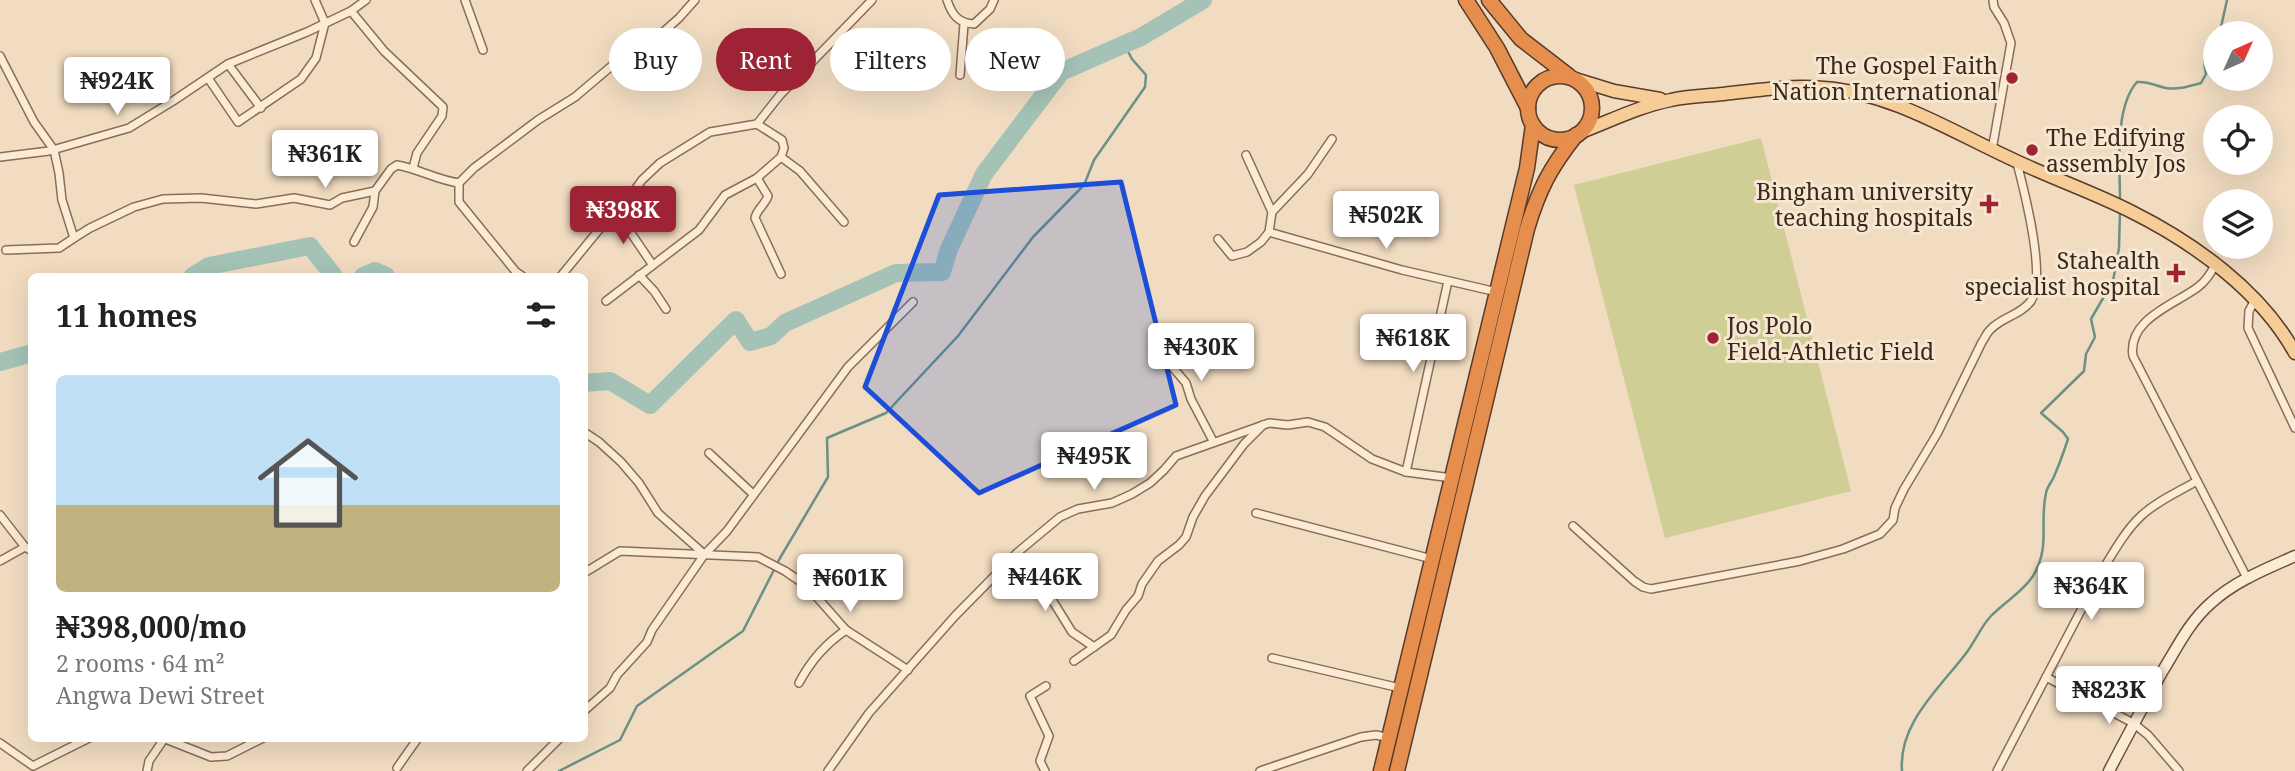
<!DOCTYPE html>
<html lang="en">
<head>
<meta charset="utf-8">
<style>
	body { margin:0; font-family:"Noto Serif",serif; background:#f6f6f6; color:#222; height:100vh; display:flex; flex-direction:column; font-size:26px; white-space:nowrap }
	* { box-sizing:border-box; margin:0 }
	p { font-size:23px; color:#767676 }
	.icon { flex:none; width:38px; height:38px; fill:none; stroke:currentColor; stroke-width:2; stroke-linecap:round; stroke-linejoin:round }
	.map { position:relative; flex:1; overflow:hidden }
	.drawer { position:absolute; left:28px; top:273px; width:560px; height:469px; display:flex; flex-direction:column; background:#fff; border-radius:10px; box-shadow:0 7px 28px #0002 }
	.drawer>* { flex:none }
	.top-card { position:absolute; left:609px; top:28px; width:665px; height:63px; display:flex; gap:14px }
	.needle { width:46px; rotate:45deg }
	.controls { position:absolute; left:2203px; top:21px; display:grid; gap:14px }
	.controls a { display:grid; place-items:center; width:70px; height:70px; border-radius:50%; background:#fff; box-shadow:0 7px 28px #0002; font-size:35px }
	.price { position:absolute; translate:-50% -60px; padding:0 16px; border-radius:7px; background:#fff; color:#222; font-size:23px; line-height:46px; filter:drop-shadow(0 2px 4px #0008) }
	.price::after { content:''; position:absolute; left:50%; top:42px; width:21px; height:16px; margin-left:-10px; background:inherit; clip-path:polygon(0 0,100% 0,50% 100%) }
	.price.on { background:#9e2435; color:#fff }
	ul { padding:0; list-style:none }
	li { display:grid; align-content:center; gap:14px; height:371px; padding:0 28px }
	li span { display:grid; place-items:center; height:217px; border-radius:10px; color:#555 }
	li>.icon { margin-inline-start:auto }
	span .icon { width:126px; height:126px; fill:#fffc; stroke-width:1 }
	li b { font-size:30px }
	h2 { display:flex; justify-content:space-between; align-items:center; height:84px; padding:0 28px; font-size:30px }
	.tag { padding:0 24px; border-radius:32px; background:#fff; box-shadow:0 7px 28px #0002; font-size:24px; line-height:63px }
	.tag.on { background:#9e2435; color:#fff }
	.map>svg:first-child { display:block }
	.green { fill:#cfce95 }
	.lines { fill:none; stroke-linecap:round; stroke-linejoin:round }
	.stream { stroke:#6a9183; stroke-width:2.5 }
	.river { stroke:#a4c3b6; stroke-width:18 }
	.street-casing { stroke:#8b6c58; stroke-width:10 }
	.secondary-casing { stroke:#6d4d3b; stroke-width:13 }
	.primary-casing { stroke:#593b2c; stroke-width:15 }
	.highway-casing { stroke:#593b2c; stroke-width:17 }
	.street { stroke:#fbebd5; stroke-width:7 }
	.secondary { stroke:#fbebd5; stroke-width:10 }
	.primary { stroke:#f6cc97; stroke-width:12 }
	.highway { stroke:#e58e4d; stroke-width:14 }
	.marked { fill:#1d4ed8; fill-opacity:0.2; stroke:#1d4ed8; stroke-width:5; stroke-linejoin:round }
	.poi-dot { fill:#9e2435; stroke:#f7e7d1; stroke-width:2.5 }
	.labels { text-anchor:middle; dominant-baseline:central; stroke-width:6; stroke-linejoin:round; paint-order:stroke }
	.poi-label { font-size:23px; fill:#3a271d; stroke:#f7e7d1; text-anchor:end }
</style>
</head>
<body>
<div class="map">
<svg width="2295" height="771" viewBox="0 0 2295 771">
	<rect width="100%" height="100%" fill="#f1dcc1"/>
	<path class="green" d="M1761 138 1851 491 1665 538 1574 185Z"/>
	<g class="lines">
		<g class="stream">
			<path d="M2217 33 2221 27 2227 0"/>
			<path d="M2120 200C2120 166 2114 108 2137 82 2149 81 2155 86 2166 88 2178 90 2190 86 2201 83L2206 74C2202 55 2205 51 2216 36"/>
			<path d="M559 771 620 740 637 706 743 631 780 558 828 477 827 438 886 413 958 336 1033 237 1084 185 1094 160 1145 87 1146 75 1132 59 1124 44"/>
			<path d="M1902 771C1898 723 1940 688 1967 652 1975 641 1981 627 1990 617 2003 603 2023 592 2033 576 2051 546 2039 524 2046 493 2047 486 2053 481 2055 474 2060 463 2064 451 2068 439L2063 432 2041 413 2084 371 2086 354 2095 337 2091 319 2113 281 2119 248 2120 210"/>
		</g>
		<g class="river">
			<path d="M193 276 209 266 310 246 334 276"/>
			<path d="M363 276 375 271 386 276"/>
			<path d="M0 362 32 353"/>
			<path d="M584 383 610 381 650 405 736 320 750 342 771 336 785 323 896 273 942 272 949 249 984 174 1061 72 1141 37 1203 0"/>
		</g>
		<g class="street-casing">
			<g id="street">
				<path d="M465 0 483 50"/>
				<path d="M947 0C952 15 958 23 974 24L990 9 994 0"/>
				<path d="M351 11 384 51 443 107 442 116 417 153 413 168"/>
				<path d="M0 56 34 122 54 150 59 173 62 200 74 238 90 228 134 207 163 199 201 198 256 204 294 198 330 205 342 198 375 191 391 169 397 165C419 169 437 180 459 183L474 168 538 120 575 97 621 58 661 34 679 18 695 0"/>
				<path d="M228 64 261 108"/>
				<path d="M960 75 964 24"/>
				<path d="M208 78 238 122 301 79 316 58 325 23 315 0"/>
				<path d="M1992 150 2011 43 2004 23 1994 7 1993 0"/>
				<path d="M1246 155 1272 212"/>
				<path d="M0 157 49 151 129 128 173 101 228 64 307 32 351 11 366 0"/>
				<path d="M781 157 800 171 844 222"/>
				<path d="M757 178 768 196C765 205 757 209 755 218L781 274"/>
				<path d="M459 183V202L516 272 522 276"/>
				<path d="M616 211 652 264"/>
				<path d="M1269 232 1402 270 1497 292"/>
				<path d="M1218 239 1232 256 1247 252 1261 242 1269 232 1272 212 1308 174 1332 139"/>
				<path d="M354 242 373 207 375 191"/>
				<path d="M6 250 59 248 74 238"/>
				<path d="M2215 265C2211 273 2206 281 2198 287 2176 304 2127 319 2133 356L2247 578"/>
				<path d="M639 275 654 291 666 309"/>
				<path d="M561 276 602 226 632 194 642 180 660 163 710 132 757 124 780 95 872 0"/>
				<path d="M2255 300 2249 311 2248 328 2295 428"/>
				<path d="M606 301 699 230 725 195 757 178 781 157 784 148 782 140 757 124"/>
				<path d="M1157 342 1164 357 1186 383 1191 399 1213 441"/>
				<path d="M584 432 599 442 621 462 639 483 658 513 704 554"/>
				<path d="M709 453 753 494"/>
				<path d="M1406 472 1448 281"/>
				<path d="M1256 513 1432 559"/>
				<path d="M0 515 25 547"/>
				<path d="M1573 526 1634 581 1643 587 1651 589 1800 561 1843 549 1880 534 1893 520 1895 508 1904 489 1937 434 1982 342C1985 338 1987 332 1991 329 2002 317 2021 315 2031 301 2047 277 2024 190 2017 163"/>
				<path d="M1016 554 1030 566 1041 582 1072 632 1094 647"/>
				<path d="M0 561 25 547 32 551"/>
				<path d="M584 573 620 551 758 557 785 571 807 586 846 630 908 670"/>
				<path d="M1272 658 1400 688"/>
				<path d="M1074 661 1111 635 1126 610 1138 596 1142 584 1158 561 1179 545 1186 537 1193 517 1205 496 1244 444 1263 425"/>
				<path d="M2046 677 2133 723 2148 735 2179 771"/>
				<path d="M799 683C811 660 825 644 846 630"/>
				<path d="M584 711 610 688 617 675 647 642 652 630 704 555 727 531 848 367 913 302"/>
				<path d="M163 738 211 757 227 756 263 738"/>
				<path d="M0 743 33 766 89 738"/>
				<path d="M397 768 418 738"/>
				<path d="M147 771 149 761 164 739"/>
				<path d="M527 771 560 738"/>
				<path d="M828 771 869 713 955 616 1018 552 1060 517 1078 509 1112 503 1132 494 1150 483 1164 470 1176 456 1269 423 1288 425 1308 422 1325 427 1372 459 1406 472 1452 478"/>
				<path d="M1045 771 1040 761 1049 736 1030 696 1046 686"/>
				<path d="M1260 771 1361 737 1376 735 1390 738"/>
				<path d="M1997 771 2100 574C2112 555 2124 532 2141 516 2157 501 2178 492 2197 481"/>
			</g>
		</g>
		<g class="secondary-casing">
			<path id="secondary" d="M2109 771C2126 738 2144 705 2162 672 2177 648 2189 622 2211 603 2235 581 2266 569 2295 556"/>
		</g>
		<g class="primary-casing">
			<g id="primary">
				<path d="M1575 79 1614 91 1660 99"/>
				<path d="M1581 132C1610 121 1640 106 1671 100 1688 96 1706 96 1723 94 1757 90 1790 85 1824 88 1893 93 1954 133 2016 161 2054 179 2095 193 2132 212 2194 243 2261 291 2295 353"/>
			</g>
		</g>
		<g class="highway-casing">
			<g id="highway">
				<path d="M1466 0 1497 48 1528 108"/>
				<path d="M1489 0 1521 39 1569 76"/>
				<circle cx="1560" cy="108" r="32"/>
				<path d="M1381 771 1527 168 1533 125"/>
				<path d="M1397 771 1527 229C1539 189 1550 168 1576 135"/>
			</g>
		</g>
		<use href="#street" class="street"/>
		<use href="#secondary" class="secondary"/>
		<use href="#primary" class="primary"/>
		<use href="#highway" class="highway"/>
	</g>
	<path class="marked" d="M1121 182 1176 405 979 493 865 387 939 195Z"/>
	<g class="poi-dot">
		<circle cx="2012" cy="78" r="7"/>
		<circle cx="2032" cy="150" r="7"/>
		<path d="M1985.5 193.5h7v7h7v7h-7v7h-7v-7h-7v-7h7z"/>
		<path d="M2172.5 262.5h7v7h7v7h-7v7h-7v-7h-7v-7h7z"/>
		<circle cx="1713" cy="338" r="7"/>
	</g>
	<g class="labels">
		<g class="poi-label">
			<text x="1998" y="65">The Gospel Faith<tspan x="1998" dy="26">Nation International</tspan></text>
			<text x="2046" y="137" text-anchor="start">The Edifying<tspan x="2046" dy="26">assembly Jos</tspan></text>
			<text x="1973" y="191">Bingham university<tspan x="1973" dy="26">teaching hospitals</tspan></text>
			<text x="2160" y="260">Stahealth<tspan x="2160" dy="26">specialist hospital</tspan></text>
			<text x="1727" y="325" text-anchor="start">Jos Polo<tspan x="1727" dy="26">Field-Athletic Field</tspan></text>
		</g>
	</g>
</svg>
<div class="controls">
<a><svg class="needle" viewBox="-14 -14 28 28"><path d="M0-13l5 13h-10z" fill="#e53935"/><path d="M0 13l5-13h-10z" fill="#767676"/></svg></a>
<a><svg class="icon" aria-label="locate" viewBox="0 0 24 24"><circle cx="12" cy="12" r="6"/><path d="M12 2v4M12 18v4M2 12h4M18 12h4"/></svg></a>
<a><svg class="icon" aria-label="layers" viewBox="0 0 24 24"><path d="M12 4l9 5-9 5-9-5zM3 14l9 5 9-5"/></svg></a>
</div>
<b class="price" style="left:117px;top:117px">₦924K</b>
<b class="price" style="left:325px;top:190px">₦361K</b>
<b class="price on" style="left:623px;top:246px">₦398K</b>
<b class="price" style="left:1386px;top:251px">₦502K</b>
<b class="price" style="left:1413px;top:374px">₦618K</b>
<b class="price" style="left:1201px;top:383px">₦430K</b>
<b class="price" style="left:1094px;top:492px">₦495K</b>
<b class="price" style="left:1045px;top:613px">₦446K</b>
<b class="price" style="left:850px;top:614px">₦601K</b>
<b class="price" style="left:2091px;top:622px">₦364K</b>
<b class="price" style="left:2109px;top:726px">₦823K</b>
<div class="top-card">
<a class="tag">Buy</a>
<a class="tag on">Rent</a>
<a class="tag">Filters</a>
<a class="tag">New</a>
</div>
<section class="drawer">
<h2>11 homes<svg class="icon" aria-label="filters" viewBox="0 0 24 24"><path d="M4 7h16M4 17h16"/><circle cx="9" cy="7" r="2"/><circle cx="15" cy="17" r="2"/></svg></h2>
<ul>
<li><span style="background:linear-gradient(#bfe0f5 60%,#c2b280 0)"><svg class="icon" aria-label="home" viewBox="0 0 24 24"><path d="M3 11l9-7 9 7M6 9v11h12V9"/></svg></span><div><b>₦398,000/mo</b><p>2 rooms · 64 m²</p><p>Angwa Dewi Street</p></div></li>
</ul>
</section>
</div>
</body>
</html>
